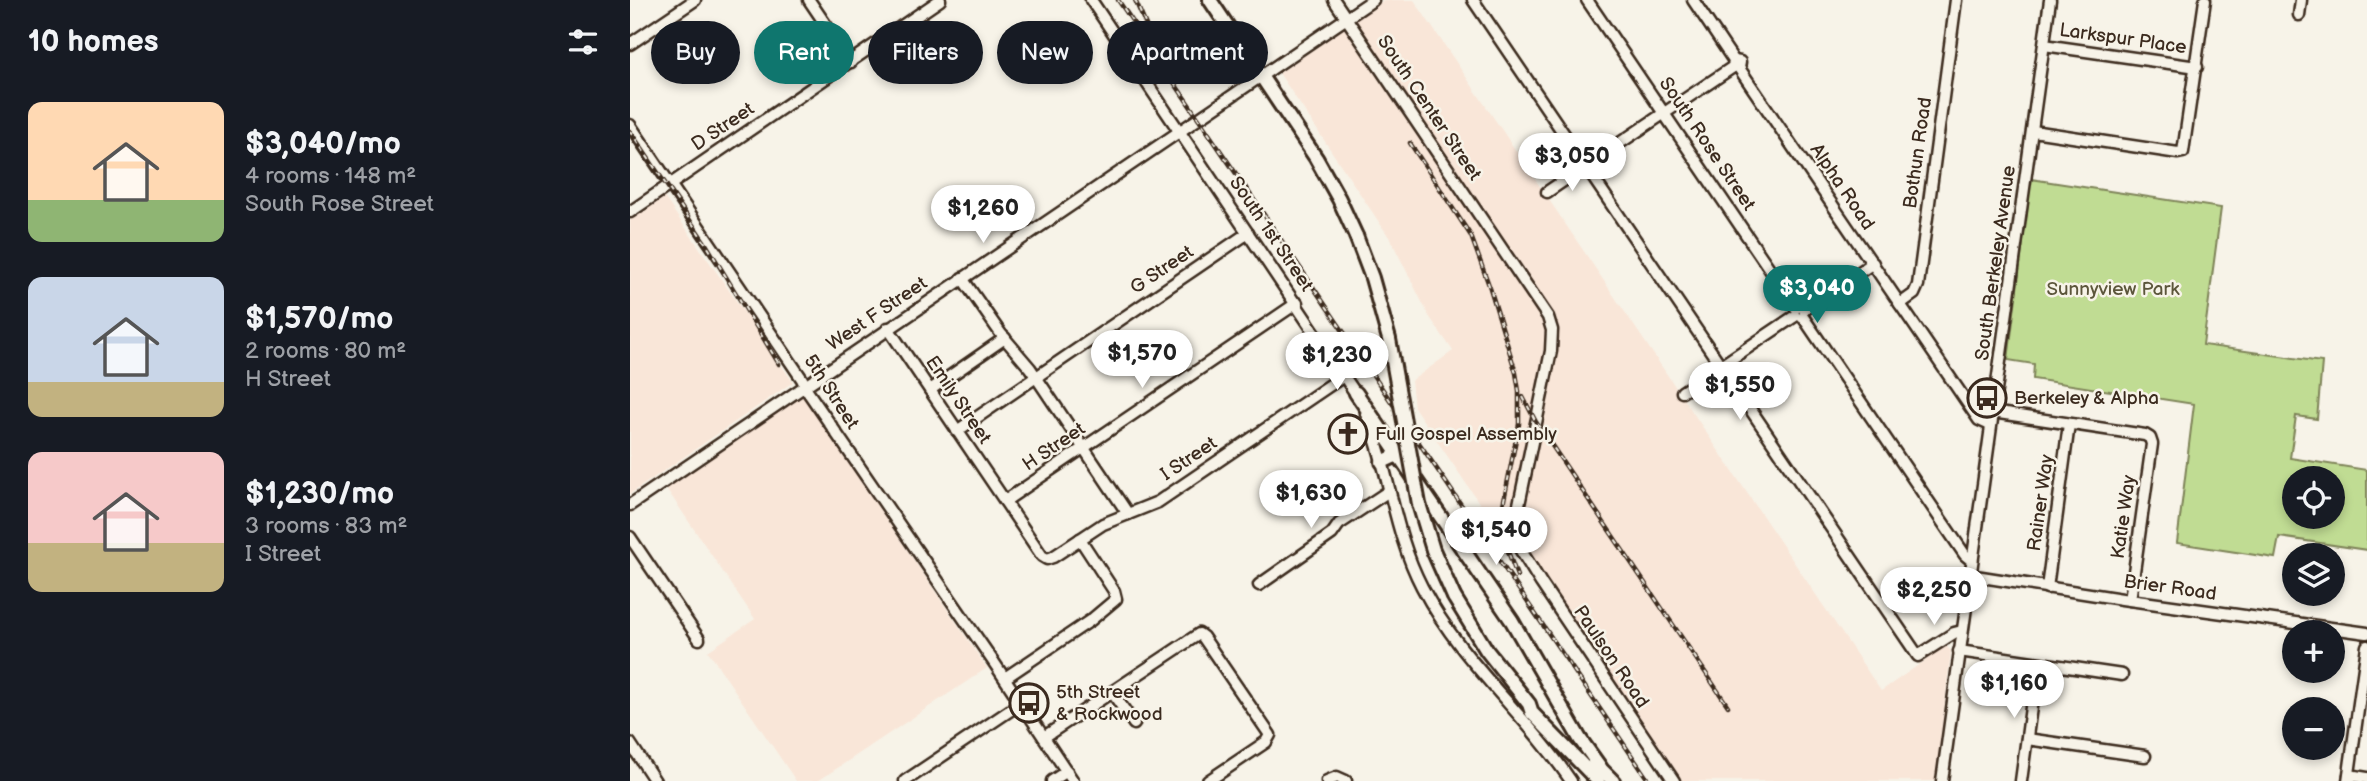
<!DOCTYPE html>
<html lang="en">
<head>
<meta charset="utf-8">
<style>
	body { margin:0; font-family:"Balsamiq Sans",sans-serif; background:#242831; color:#f1f3f6; height:100vh; display:flex; flex-direction:column; font-size:26px; white-space:nowrap }
	* { box-sizing:border-box; margin:0 }
	p { font-size:23px; color:#9ea1a6 }
	.icon { flex:none; width:38px; height:38px; fill:none; stroke:currentColor; stroke-width:2; stroke-linecap:round; stroke-linejoin:round }
	.map { position:relative; flex:1; overflow:hidden }
	.drawer { display:flex; flex-direction:column; background:#171b24; width:630px }
	.drawer>* { flex:none }
	.banner { position:absolute; left:21px; top:21px; width:665px; height:63px; display:flex; gap:14px }
	.controls { position:absolute; left:1652px; top:466px; display:grid; gap:14px }
	.controls a { display:grid; place-items:center; width:63px; height:63px; border-radius:50%; background:#171b24; box-shadow:0 4px 10px #0003; font-size:35px }
	.price { position:absolute; translate:-50% -60px; padding:0 16px; border-radius:24px; background:#fff; color:#222; font-size:23px; line-height:46px; filter:drop-shadow(0 2px 4px #0008) }
	.price::after { content:''; position:absolute; left:50%; top:42px; width:21px; height:16px; margin-left:-10px; background:inherit; clip-path:polygon(0 0,100% 0,50% 100%) }
	.price.on { background:#0f766e; color:#fff }
	ul { padding:0; list-style:none }
	li { display:flex; align-items:center; gap:21px; height:175px; padding:0 28px }
	li span { display:grid; place-items:center; flex:none; width:196px; height:140px; border-radius:14px; color:#555 }
	li>.icon { margin-inline-start:auto }
	span .icon { width:84px; height:84px; fill:#fffc; stroke-width:1 }
	li b { font-size:30px }
	h2 { display:flex; justify-content:space-between; align-items:center; height:84px; padding:0 28px; font-size:30px }
	.pill { padding:0 24px; border-radius:32px; background:#171b24; box-shadow:0 4px 10px #0003; font-size:24px; line-height:63px }
	.pill.on { background:#0f766e; color:#fff }
	main { display:flex; flex:1; min-height:0 }
	.map>svg:first-child { display:block }
	.built { fill:#f9e6d8 }
	.green { fill:#c0dc93; stroke:#7e8358; stroke-width:2; fill-rule:evenodd }
	.lines { fill:none; stroke-linecap:round; stroke-linejoin:round }
	.minor-casing { stroke:#3b2a1e; stroke-width:15 }
	.major-casing { stroke:#3b2a1e; stroke-width:18 }
	.minor { stroke:#f7f3e8; stroke-width:10 }
	.major { stroke:#f7f3e8; stroke-width:12 }
	.rail-casing { stroke:#3b2a1e; stroke-width:4.5 }
	.rail { stroke:#f7f3e8; stroke-width:2; stroke-dasharray:5; stroke-linecap:butt }
	.major-bridge-casing { stroke:#3b2a1e; stroke-width:18; stroke-linecap:butt }
	.major-bridge { stroke:#f7f3e8; stroke-width:12 }
	.labels { text-anchor:middle; dominant-baseline:central; stroke-width:5; stroke-linejoin:round; paint-order:stroke }
	.street-label { font-size:19px; fill:#3b2a1e; stroke:#f7f3e8 }
	.park-label { font-size:19px; fill:#5c563b; stroke:#f7f3e8 }
	.poi-label { font-size:19px; fill:#3b2a1e; stroke:#f7f3e8; text-anchor:start }
</style>
</head>
<body>
<main>
<section class="drawer">
<h2>10 homes<svg class="icon" aria-label="filters" viewBox="0 0 24 24"><path d="M4 7h16M4 17h16"/><circle cx="9" cy="7" r="2"/><circle cx="15" cy="17" r="2"/></svg></h2>
<ul>
<li><span style="background:linear-gradient(#ffd9b3 70%,#8fb573 0)"><svg class="icon" aria-label="home" viewBox="0 0 24 24"><path d="M3 11l9-7 9 7M6 9v11h12V9"/></svg></span><div><b>$3,040/mo</b><p>4 rooms · 148 m²</p><p>South Rose Street</p></div></li>
<li><span style="background:linear-gradient(#c9d6e8 75%,#c2b280 0)"><svg class="icon" aria-label="home" viewBox="0 0 24 24"><path d="M3 11l9-7 9 7M6 9v11h12V9"/></svg></span><div><b>$1,570/mo</b><p>2 rooms · 80 m²</p><p>H Street</p></div></li>
<li><span style="background:linear-gradient(#f6c9c9 65%,#c2b280 0)"><svg class="icon" aria-label="home" viewBox="0 0 24 24"><path d="M3 11l9-7 9 7M6 9v11h12V9"/></svg></span><div><b>$1,230/mo</b><p>3 rooms · 83 m²</p><p>I Street</p></div></li>
</ul>
</section>
<div class="map">
<svg width="1737" height="781" viewBox="0 0 1737 781">
	<rect width="100%" height="100%" fill="#f7f3e8"/>
	<filter id="ink" filterUnits="userSpaceOnUse"><feTurbulence type="fractalNoise" baseFrequency=".0143" numOctaves="2"/><feDisplacementMap in="SourceGraphic" scale="14" xChannelSelector="R" yChannelSelector="G"/><feConvolveMatrix kernelMatrix="1 2 1 2 8 2 1 2 1" color-interpolation-filters="sRGB"/></filter>
	<g filter="url(#ink)">
		<g class="built">
			<path d="M754 0H784L1251 691 1316 646 1321 651 1306 781H1047L867 529 784 407 781 381 823 351 799 316 761 240 649 73Z"/>
			<path d="M34 197 163 382 0 494V220Z"/>
			<path d="M173 396 357 668 188 781H166L78 651 125 619 36 488Z"/>
		</g>
		<path class="green" d="M1401 179 1591 208 1573 345 1692 362 1687 419 1666 416 1660 458 1737 470V550L1649 537 1645 558 1547 543 1564 404 1403 379 1404 364 1378 360ZM1664 478H1703V516H1664Z"/>
		<g class="lines">
			<g class="minor-casing">
				<g id="minor">
					<path d="M179 0 221 62"/>
					<path d="M461 0 728 397"/>
					<path d="M704 0 918 317 922 330 921 351 886 519 890 549 911 583 1044 781"/>
					<path d="M843 0 953 162"/>
					<path d="M957 0 1166 308"/>
					<path d="M1063 0 1104 61 1103 67"/>
					<path d="M1669 15 1671 0"/>
					<path d="M0 44 65 0"/>
					<path d="M1414 45 1567 67"/>
					<path d="M1104 61 1110 62 1109 68 1349 420 1360 425"/>
					<path d="M0 125 172 379 178 392 365 664 443 781"/>
					<path d="M1403 131 1548 153 1553 152 1575 0"/>
					<path d="M960 163 1103 67"/>
					<path d="M958 170 1288 656 1324 633 1332 631"/>
					<path d="M917 192 951 169"/>
					<path d="M0 212 310 0"/>
					<path d="M332 278 371 334 400 368 498 514"/>
					<path d="M1270 304 1284 294 1288 285 1326 0"/>
					<path d="M1174 310 1243 263"/>
					<path d="M1173 317 1335 555 1341 560"/>
					<path d="M258 328 412 556 417 559 423 557 473 524 528 502 715 375"/>
					<path d="M300 390 375 338"/>
					<path d="M1052 392 1165 316"/>
					<path d="M1362 412 1515 435 1520 438 1522 444 1500 600"/>
					<path d="M736 414C760 470 763 532 792 587 831 662 894 712 941 781"/>
					<path d="M327 431 618 233"/>
					<path d="M375 501 667 303"/>
					<path d="M0 505 743 0"/>
					<path d="M0 537 69 639"/>
					<path d="M1339 575 1492 599 1737 633"/>
					<path d="M629 585 702 534 709 524 759 491"/>
					<path d="M1417 588 1439 424"/>
					<path d="M1329 651 1492 675"/>
					<path d="M375 678 461 620 486 599 484 591 450 539"/>
					<path d="M482 692 504 724"/>
					<path d="M414 737 569 634 573 637 640 735 636 742 578 781"/>
					<path d="M1397 739 1515 756"/>
					<path d="M0 743 25 781"/>
					<path d="M1719 775 1737 778"/>
					<path d="M275 781 391 703"/>
					<path d="M422 781 437 771"/>
					<path d="M697 781 707 777 716 781"/>
					<path d="M1312 781 1420 0"/>
					<path d="M1391 781 1407 663"/>
					<path d="M1718 781 1737 646"/>
				</g>
			</g>
			<g class="major-casing">
				<g id="major">
					<path d="M580 0 686 158 709 199 726 236"/>
					<path d="M726 393 882 621 950 739 970 767"/>
					<path d="M752 462 765 456 773 459"/>
					<path d="M824 597 857 651 899 704 902 713 968 781"/>
					<path d="M964 762 983 781"/>
				</g>
			</g>
			<use href="#minor" class="minor"/>
			<use href="#major" class="major"/>
			<g class="rail-casing">
				<g id="rail">
					<path d="M488 0 1019 781"/>
					<path d="M505 0 521 37"/>
					<path d="M0 131 76 244 149 364"/>
					<path d="M780 143 841 236 860 288 886 373 889 391V424L873 505 876 546 887 576"/>
					<path d="M893 397 906 422 1098 706"/>
				</g>
			</g>
			<use href="#rail" class="rail"/>
			<g class="major-bridge-casing">
				<path id="major-bridge" d="M726 236 742 278 759 339 789 504 803 550 824 597"/>
			</g>
			<use href="#major-bridge" class="major-bridge"/>
		</g>
	</g>
	<defs>
		<g id="bus-ring" transform="scale(2.0125)"><circle r="9.5" fill="#f7f3e8" stroke="#3b2a1e" stroke-width="1.5"/><path d="M-5-6H5V4H4V6H2V4H-2V6H-4V4H-5ZM-3.5-4V0h7V-4ZM-3.5 1.2v1.5H-2V1.2ZM2 1.2v1.5H3.5V1.2Z" fill="#3b2a1e"/></g>
		<g id="church-ring" transform="scale(2.0125)"><circle r="9.5" fill="#f7f3e8" stroke="#3b2a1e" stroke-width="1.5"/><path d="M-1.2-6h2.4v3.5h3.3v2.4h-3.3V6h-2.4V-.1h-3.3v-2.4h3.3Z" fill="#3b2a1e"/></g>
	</defs>
	<g fill-rule="evenodd">
		<use href="#bus-ring" x="1357" y="398"/>
		<use href="#church-ring" x="718" y="434"/>
		<use href="#bus-ring" x="399" y="703"/>
	</g>
	<g class="labels">
		<g class="street-label">
			<text transform="translate(1493 39) rotate(8)">Larkspur Place</text>
			<text transform="translate(799 108) rotate(56)">South Center Street</text>
			<text transform="translate(93 127) rotate(-34)">D Street</text>
			<text transform="translate(1077 144) rotate(56)">South Rose Street</text>
			<text transform="translate(1288 153) rotate(-82)">Bothun Road</text>
			<text transform="translate(1212 187) rotate(56)">Alpha Road</text>
			<text transform="translate(641 234) rotate(56)">South 1st Street</text>
			<text transform="translate(1366 263) rotate(-82)">South Berkeley Avenue</text>
			<text transform="translate(532 270) rotate(-34)">G Street</text>
			<text transform="translate(247 314) rotate(-34)">West F Street</text>
			<text transform="translate(201 392) rotate(57)">5th Street</text>
			<text transform="translate(328 400) rotate(56)">Emily Street</text>
			<text transform="translate(424 447) rotate(-34)">H Street</text>
			<text transform="translate(559 459) rotate(-34)">I Street</text>
			<text transform="translate(1411 503) rotate(-82)">Rainer Way</text>
			<text transform="translate(1494 517) rotate(-82)">Katie Way</text>
			<text transform="translate(1540 588) rotate(8)">Brier Road</text>
			<text transform="translate(981 657) rotate(56)">Paulson Road</text>
		</g>
		<g class="park-label">
			<text x="1483" y="289">Sunnyview Park</text>
		</g>
		<g class="poi-label">
			<text x="1384" y="398">Berkeley &amp; Alpha</text>
			<text x="745" y="434">Full Gospel Assembly</text>
			<text x="426" y="692">5th Street<tspan x="426" dy="22">&amp; Rockwood</tspan></text>
		</g>
	</g>
</svg>
<div class="controls">
<a><svg class="icon" aria-label="locate" viewBox="0 0 24 24"><circle cx="12" cy="12" r="6"/><path d="M12 2v4M12 18v4M2 12h4M18 12h4"/></svg></a>
<a><svg class="icon" aria-label="layers" viewBox="0 0 24 24"><path d="M12 4l9 5-9 5-9-5zM3 14l9 5 9-5"/></svg></a>
<a>+</a>
<a>−</a>
</div>
<b class="price" style="left:942px;top:193px">$3,050</b>
<b class="price" style="left:353px;top:245px">$1,260</b>
<b class="price on" style="left:1187px;top:325px">$3,040</b>
<b class="price" style="left:512px;top:390px">$1,570</b>
<b class="price" style="left:707px;top:392px">$1,230</b>
<b class="price" style="left:1110px;top:422px">$1,550</b>
<b class="price" style="left:681px;top:530px">$1,630</b>
<b class="price" style="left:866px;top:567px">$1,540</b>
<b class="price" style="left:1304px;top:627px">$2,250</b>
<b class="price" style="left:1384px;top:720px">$1,160</b>
<div class="banner">
<a class="pill">Buy</a>
<a class="pill on">Rent</a>
<a class="pill">Filters</a>
<a class="pill">New</a>
<a class="pill">Apartment</a>
</div>
</div>
</main>
</body>
</html>
